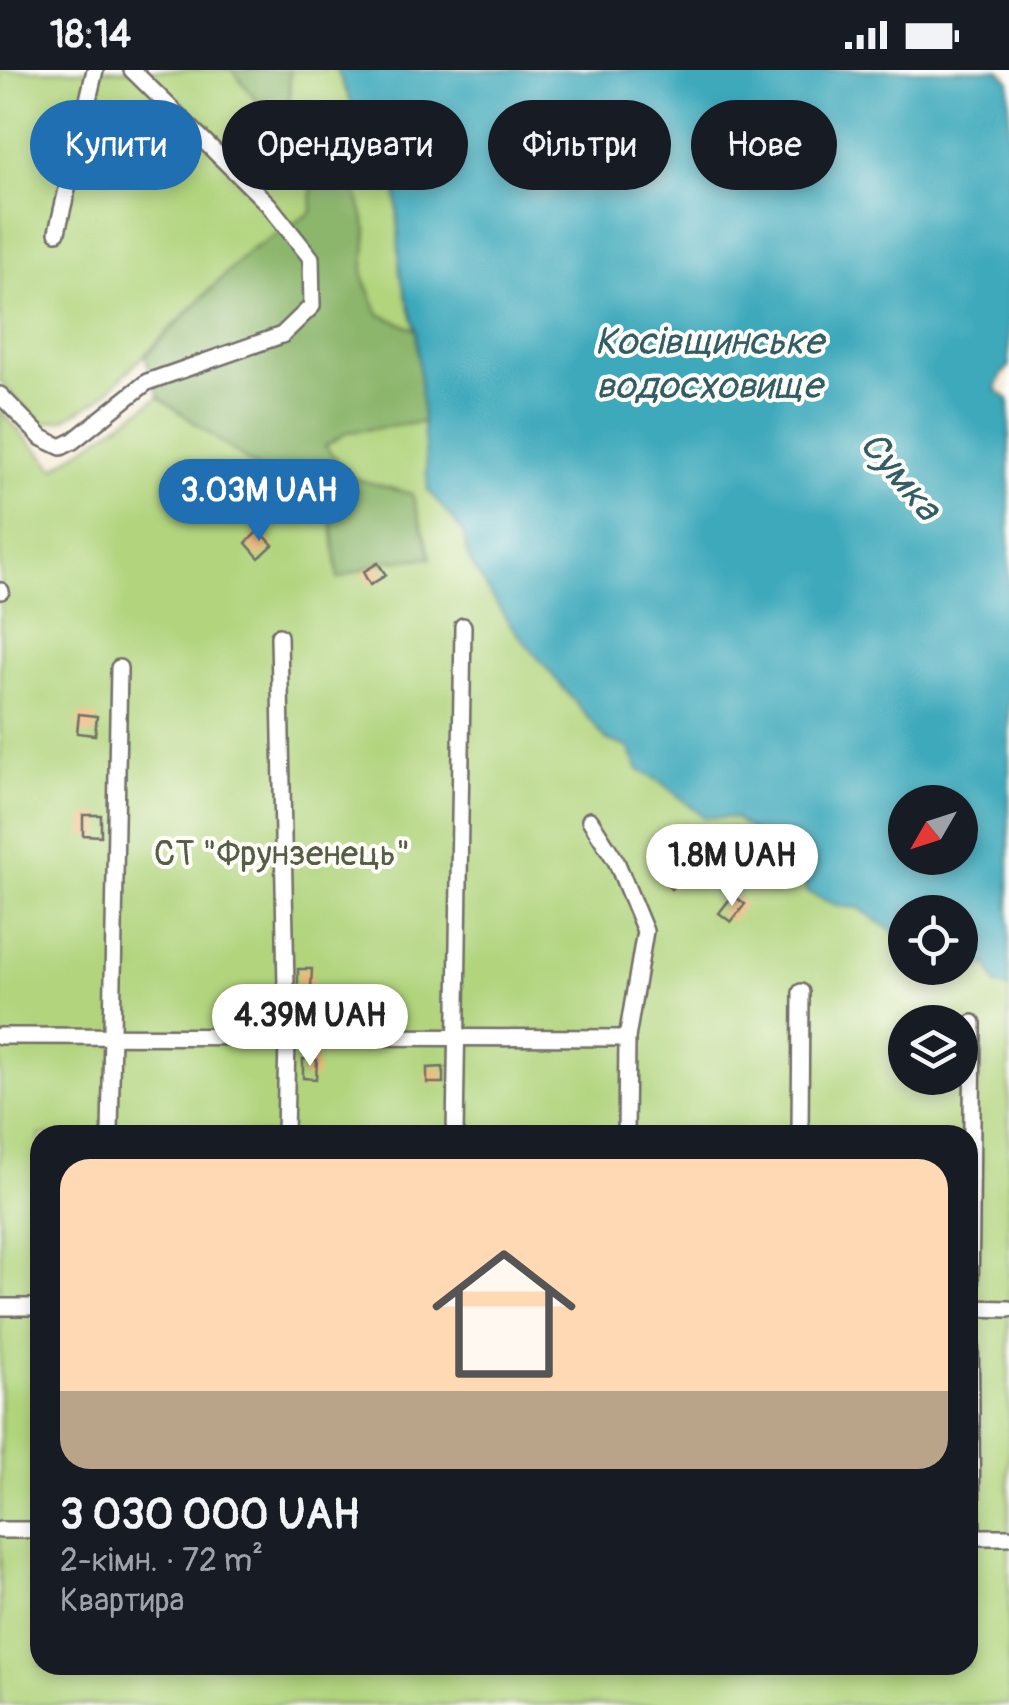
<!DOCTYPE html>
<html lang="uk">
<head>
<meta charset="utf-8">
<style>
	body { margin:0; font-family:Pangolin,sans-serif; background:#242831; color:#f1f3f6; height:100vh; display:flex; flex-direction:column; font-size:38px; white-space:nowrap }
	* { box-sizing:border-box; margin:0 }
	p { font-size:32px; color:#9ea1a6 }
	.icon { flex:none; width:55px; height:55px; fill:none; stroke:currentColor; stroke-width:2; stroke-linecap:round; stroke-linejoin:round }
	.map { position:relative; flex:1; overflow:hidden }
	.details { position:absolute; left:30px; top:1055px; width:948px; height:550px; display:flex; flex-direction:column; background:#171b24; border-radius:30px; box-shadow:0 5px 15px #0003 }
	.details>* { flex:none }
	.guide { position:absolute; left:30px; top:30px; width:950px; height:90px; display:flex; gap:20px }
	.needle { width:65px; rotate:231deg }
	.tools { position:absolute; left:888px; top:715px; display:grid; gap:20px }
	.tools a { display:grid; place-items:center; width:90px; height:90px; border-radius:50%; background:#171b24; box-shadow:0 5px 15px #0003; font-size:50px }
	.price { position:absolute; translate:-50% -85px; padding:0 22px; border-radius:35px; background:#fff; color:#222; font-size:32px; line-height:65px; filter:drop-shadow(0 2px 5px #0008) }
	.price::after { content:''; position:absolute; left:50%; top:60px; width:30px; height:22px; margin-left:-15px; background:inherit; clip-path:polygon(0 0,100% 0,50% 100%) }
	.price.selected { background:#1f6fb2; color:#fff }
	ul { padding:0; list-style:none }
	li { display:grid; align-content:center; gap:20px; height:530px; padding:0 30px }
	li+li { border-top:2px solid #363941 }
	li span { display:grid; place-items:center; height:310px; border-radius:30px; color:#555 }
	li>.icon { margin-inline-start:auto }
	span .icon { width:180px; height:180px; fill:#fffc; stroke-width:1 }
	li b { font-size:42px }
	.pill { padding:0 35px; border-radius:45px; background:#171b24; box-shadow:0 5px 15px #0003; font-size:35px; line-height:90px }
	.pill.selected { background:#1f6fb2; color:#fff }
	.status { display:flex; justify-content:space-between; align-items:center; height:70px; padding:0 50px; background:#171b24; direction:ltr }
	.status svg { height:28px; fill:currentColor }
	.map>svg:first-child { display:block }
	.green { fill:#b1d47d; stroke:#6e8054; stroke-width:2.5; fill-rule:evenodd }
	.forest { fill:#8cb66c; stroke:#5c704c; stroke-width:2.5 }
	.water { fill:#3ca9bb; stroke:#346a73; stroke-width:2.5; fill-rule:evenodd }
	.building { fill:#eeb77e }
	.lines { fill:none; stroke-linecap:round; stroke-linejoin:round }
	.minor-casing { stroke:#726e67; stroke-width:20 }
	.minor { stroke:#fff; stroke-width:15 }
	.labels { text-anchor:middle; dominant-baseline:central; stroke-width:8; stroke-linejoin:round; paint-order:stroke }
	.park-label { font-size:35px; fill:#535e44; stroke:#fdfcf7 }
	.water-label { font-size:38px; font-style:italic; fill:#325d65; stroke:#fdfcf7 }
</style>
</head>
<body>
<div class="status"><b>18:14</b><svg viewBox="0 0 49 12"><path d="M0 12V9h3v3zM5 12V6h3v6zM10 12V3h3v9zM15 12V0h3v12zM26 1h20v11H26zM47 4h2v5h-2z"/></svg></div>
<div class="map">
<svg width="1009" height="1635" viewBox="0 0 1009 1635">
	<rect width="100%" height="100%" fill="#fdfcf7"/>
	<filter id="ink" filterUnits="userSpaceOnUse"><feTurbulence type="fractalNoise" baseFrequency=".01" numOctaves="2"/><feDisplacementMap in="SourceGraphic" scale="20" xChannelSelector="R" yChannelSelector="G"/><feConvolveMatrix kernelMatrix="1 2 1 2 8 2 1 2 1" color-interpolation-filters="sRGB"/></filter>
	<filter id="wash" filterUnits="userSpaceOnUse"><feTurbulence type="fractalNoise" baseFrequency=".0048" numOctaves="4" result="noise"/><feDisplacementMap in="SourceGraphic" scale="40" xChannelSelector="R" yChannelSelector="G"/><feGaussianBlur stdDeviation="2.25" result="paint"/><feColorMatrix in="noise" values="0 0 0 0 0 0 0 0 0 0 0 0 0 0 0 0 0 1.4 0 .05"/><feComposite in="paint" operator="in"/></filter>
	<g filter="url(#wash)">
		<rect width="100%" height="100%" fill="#f6ebd6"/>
		<g class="green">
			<path d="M0 0H232L260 34 289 37 290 0H337L375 88 396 102 400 204 416 260 379 244 363 206 367 160 310 68 313 142 248 182 101 328 63 350 40 353 0 311Z"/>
			<path d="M159 327 332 452 339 508 384 491 431 487 412 424 353 408 324 376 347 362 425 352 428 420 463 462 469 490 509 553 607 670 628 677 639 700 661 712 704 747 735 748 803 800 838 836 859 838 905 870V898H955L973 902 989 894 996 915 1009 919V1635H0V341L55 398ZM905 952H960V1008H905ZM40 1065H968V1595H40Z"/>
		</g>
		<g class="forest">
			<path d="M232 0H290L289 38 260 34Z"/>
			<path d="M338 53 367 160 363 206 379 244 416 260 425 352 348 362 325 376 353 408 412 424 431 488 384 491 338 509 332 452 159 327 145 286 248 182 312 142 310 68Z"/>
		</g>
		<path class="water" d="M337 0H999L1009 10V297L1002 304 996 320 1009 329V919L996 915 988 894 973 902 955 898H960V842H905V870L859 838 838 836 806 822 803 800 735 748 704 747 661 712 639 700 628 677 607 670 509 553 469 490 463 462 428 420 416 260 400 204 396 102 375 88ZM905 732H960V788H905Z"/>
		<g id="blocks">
			<g class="building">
				<path d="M259 460 273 475 259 488 246 473Z"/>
				<path d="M378 493 386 505 370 515 363 502Z"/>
				<path d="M79 644 97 646 95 665 77 663Z"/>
				<path d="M83 745H101V766L83 765Z"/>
				<path d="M666 794 681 809 671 819 656 804Z"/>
				<path d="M733 825 745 834 731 852 719 843Z"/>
				<path d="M298 899H312L311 918H298Z"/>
				<path d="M303 989 317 990 316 1009 303 1008Z"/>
				<path d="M443 997V1013H427V998Z"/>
			</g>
		</g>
	</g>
	<g filter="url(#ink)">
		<use href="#blocks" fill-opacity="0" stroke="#726e67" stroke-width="2.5"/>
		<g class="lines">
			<g class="minor-casing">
				<g id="minor">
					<path d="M57 162 95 0"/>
					<path d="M0 325 42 368 61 377 73 371 147 312 282 265 312 236 311 188 268 134 132 0"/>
					<path d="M0 521H1"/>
					<path d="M279 566 287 968 285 1065"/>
					<path d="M590 750 616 791 645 861 627 968 626 1065"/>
					<path d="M0 966 627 968"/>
					<path d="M110 1065 119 598"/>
					<path d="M455 1065 463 556"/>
					<path d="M800 1065 801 922"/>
					<path d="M0 1237H40"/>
					<path d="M968 1238 1009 1239"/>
					<path d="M0 1460H40"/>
					<path d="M968 1467H1009"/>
					<path d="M972 1467 970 1238 973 953"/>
				</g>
			</g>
			<use href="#minor" class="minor"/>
		</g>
	</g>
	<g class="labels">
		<g class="park-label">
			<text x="282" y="784">СТ "Фрунзенець"</text>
		</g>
		<g class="water-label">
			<text x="709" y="272">Косівщинське<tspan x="709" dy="44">водосховище</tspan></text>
			<text transform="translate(900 406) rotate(50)">Сумка</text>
		</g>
	</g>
</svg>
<div class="tools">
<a><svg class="needle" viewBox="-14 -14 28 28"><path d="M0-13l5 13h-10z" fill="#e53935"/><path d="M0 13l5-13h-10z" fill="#9ea1a6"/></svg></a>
<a><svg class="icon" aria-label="locate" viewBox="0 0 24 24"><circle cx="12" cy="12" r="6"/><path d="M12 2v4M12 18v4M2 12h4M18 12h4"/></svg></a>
<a><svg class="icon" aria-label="layers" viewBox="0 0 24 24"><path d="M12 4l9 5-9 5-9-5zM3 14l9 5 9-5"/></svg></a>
</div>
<b class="price selected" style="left:259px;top:474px">3.03M UAH</b>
<b class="price" style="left:732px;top:839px">1.8M UAH</b>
<b class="price" style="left:310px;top:999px">4.39M UAH</b>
<div class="guide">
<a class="pill selected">Купити</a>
<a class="pill">Орендувати</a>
<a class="pill">Фільтри</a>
<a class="pill">Нове</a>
</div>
<section class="details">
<ul>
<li><span style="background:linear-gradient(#ffd9b3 75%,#b9a48a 0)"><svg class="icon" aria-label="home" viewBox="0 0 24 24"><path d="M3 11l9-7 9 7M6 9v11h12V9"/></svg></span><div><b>3 030 000 UAH</b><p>2-кімн. · 72 m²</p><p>Квартира</p></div></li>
</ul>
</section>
</div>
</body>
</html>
